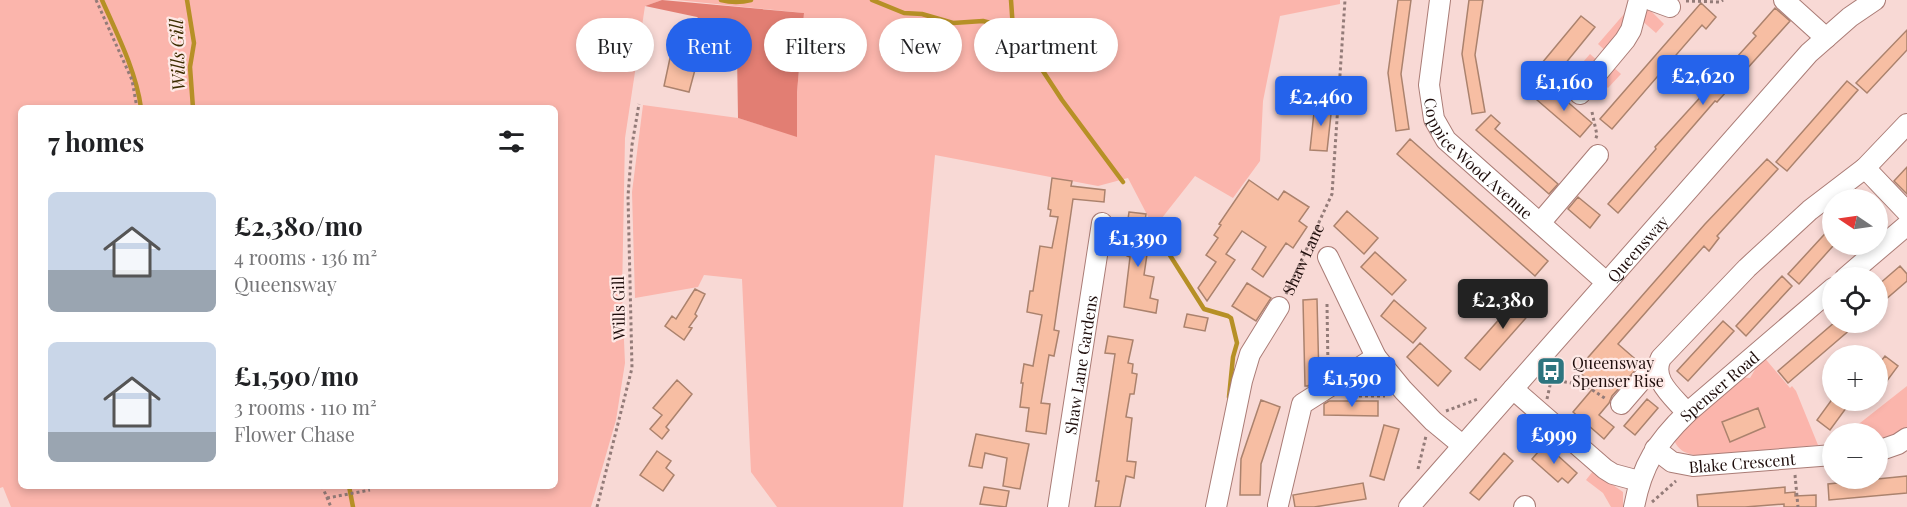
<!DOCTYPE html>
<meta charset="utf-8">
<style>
:root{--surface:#fff;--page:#f6f6f6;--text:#202124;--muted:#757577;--accent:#2563eb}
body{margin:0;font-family:"Playfair Display",serif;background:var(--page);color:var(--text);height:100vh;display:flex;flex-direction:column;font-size:22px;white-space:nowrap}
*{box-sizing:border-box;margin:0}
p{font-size:20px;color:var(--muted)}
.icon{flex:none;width:33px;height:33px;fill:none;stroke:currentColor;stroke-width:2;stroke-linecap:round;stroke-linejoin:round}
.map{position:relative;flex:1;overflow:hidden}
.panel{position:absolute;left:18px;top:105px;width:540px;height:384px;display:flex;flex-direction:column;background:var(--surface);border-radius:9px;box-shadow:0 3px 9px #0003}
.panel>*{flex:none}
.guide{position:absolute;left:576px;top:18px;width:570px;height:54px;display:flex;gap:12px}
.needle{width:39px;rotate:283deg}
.tools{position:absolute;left:1822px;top:189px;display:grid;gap:12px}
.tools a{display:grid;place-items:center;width:66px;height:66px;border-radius:50%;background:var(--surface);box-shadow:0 3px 9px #0003;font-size:30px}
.price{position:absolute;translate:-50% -51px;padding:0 14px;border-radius:6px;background:var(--accent);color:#fff;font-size:20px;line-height:39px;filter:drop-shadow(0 2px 3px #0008)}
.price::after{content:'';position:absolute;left:50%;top:36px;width:18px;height:14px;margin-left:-9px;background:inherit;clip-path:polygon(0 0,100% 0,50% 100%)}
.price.selected{background:#222;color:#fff}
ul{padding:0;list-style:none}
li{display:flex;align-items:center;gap:18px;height:150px;padding:0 30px}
li span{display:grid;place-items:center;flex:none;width:168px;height:120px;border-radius:9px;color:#555}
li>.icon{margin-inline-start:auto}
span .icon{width:72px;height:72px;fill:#fffc;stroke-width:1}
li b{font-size:26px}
h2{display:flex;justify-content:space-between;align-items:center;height:72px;padding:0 30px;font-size:26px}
.tag{padding:0 21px;border-radius:27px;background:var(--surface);box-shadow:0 3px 9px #0003;font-size:21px;line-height:54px}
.tag.selected{background:var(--accent);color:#fff}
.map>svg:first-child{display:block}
.green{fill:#fbb5ac;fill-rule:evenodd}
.forest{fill:#e27e73}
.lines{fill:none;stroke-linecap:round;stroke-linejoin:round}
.stream{stroke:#b69026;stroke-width:4.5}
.building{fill:#f7bea3;stroke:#ab826d;stroke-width:1.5}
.minor-casing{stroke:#aa7c76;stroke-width:22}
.path{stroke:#937b78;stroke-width:3;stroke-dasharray:3 3;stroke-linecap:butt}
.minor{stroke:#fff;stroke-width:20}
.labels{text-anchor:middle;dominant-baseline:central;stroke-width:4.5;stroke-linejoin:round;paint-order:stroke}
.street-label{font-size:16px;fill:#1d0c0a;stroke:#fee9e6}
.poi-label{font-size:16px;fill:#1d0c0a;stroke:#fee9e6;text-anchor:start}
.water-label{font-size:18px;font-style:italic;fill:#3c2d00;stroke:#fee9e6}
</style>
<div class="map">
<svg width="1907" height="507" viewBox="0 0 1907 507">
<rect width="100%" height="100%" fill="#f8d9d5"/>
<!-- green -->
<path class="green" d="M0 0H662L645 6 625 138 622 295 625 363 616 420 591 507H11L3 487 0 488ZM21 108H555V486H21Z
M677 0H1340V4L1280 16 1263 101 1260 161 1233 198 1195 176 1154 228 1128 178 1098 186 935 155 903 507H777L751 472 742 279 704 275 698 287 635 298 632 192 643 105 738 118 797 136V92L804 13Z
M1643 3 1664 24 1656 33 1640 19Z
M1631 6 1627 23 1608 53 1598 44Z
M1590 54 1599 62 1587 76 1577 69Z
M1611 65 1621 74 1608 88 1599 79Z
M1763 356 1790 388 1792 386 1796 391 1818 445 1701 456C1686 454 1679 452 1673 438L1739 377 1750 378ZM1757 408 1765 427 1731 442 1723 422Z
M1907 386V428C1898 435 1889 439 1878 442V434H1846Z
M1593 471 1623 492V507H1611L1603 493 1586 480Z"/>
<!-- forest -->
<path class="forest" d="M662 0 804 13 797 92V137L738 118 737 53 697 17 645 6Z"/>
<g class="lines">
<!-- stream -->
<path class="stream" d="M102 0C117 34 136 71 141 108
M187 0 194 43 190 67 193 108
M721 0C732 3 740 3 751 0
M872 0 904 13 922 14 953 23 983 21 1013 29 1015 37 1039 65 1062 100 1123 182
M1011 0 1013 29
M1152 227 1204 309 1228 316 1231 318 1237 343 1233 357 1229 397
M349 486 353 507"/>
</g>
<!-- building -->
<path class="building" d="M1398 0H1411L1401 74 1409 129 1396 131 1388 73Z
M1469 0H1483L1475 55 1485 112 1472 114 1462 54Z
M1701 3 1716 17 1706 29 1702 25 1612 129 1600 119Z
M1775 8 1790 21 1717 102 1715 101 1618 213 1608 204 1656 149 1655 147 1666 135 1756 36 1753 33Z
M1581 16 1595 27 1556 75 1542 63Z
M1907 30V50L1867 93 1856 83Z
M670 58 696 66 689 92 664 86Z
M1847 81 1858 90 1787 171 1776 162Z
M1549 86 1592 123 1580 137 1537 100Z
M1315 103 1332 105 1327 151 1310 150Z
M1491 115 1500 123 1495 129 1558 184 1549 194 1476 130Z
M1410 139 1548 261 1535 276 1397 154Z
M1767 159 1778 169 1717 236 1719 238 1709 251 1704 246 1618 344 1641 364 1612 396 1609 403 1599 415 1614 427 1604 439 1573 412 1595 386 1577 370 1705 224Z
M1907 167V194L1894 181Z
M1052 178 1072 181 1071 186 1105 190 1104 202 1073 199 1054 330 1059 331 1054 356 1049 355 1041 403 1050 404 1046 434 1026 431 1029 408 1020 407 1023 383H1021L1024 364 1033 366 1042 315 1027 312 1030 291H1033L1040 246 1052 248 1058 217 1050 216 1051 210 1048 209Z
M1249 180 1278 200 1284 191 1309 207 1299 221 1307 227 1293 248 1286 243 1263 277 1252 269 1266 247 1242 231 1226 254 1235 260 1207 301 1198 288 1216 262 1206 255 1218 238 1214 235 1221 225 1219 224Z
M1578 197 1600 215 1590 228 1568 209Z
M1347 211 1378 238 1364 254 1334 226Z
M1129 212 1146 214 1142 240 1149 241 1144 275 1154 277 1150 298 1158 300 1156 313 1124 307 1130 257 1127 256 1130 234H1126Z
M1833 225V246L1799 284 1788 274Z
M1375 252 1406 280 1392 295 1361 267Z
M1900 266 1907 274V281L1878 306V285Z
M1782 276 1792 286 1746 336 1736 326Z
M1247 283 1271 298 1256 321 1232 306Z
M695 289 705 294 695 314 697 316 689 327 692 328 684 340 665 326 672 316 676 319Z
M1525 290 1540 302 1480 370 1465 358Z
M1317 299 1319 379 1308 386H1305L1303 300Z
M1394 300 1426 328 1413 343 1381 316Z
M1187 314 1208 318 1205 331 1184 327Z
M1723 321 1734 331 1688 381 1677 371Z
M1835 322H1859L1788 383 1778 371Z
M1108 336 1133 340 1128 363 1133 364 1132 373 1137 374 1134 394H1130L1126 417 1132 418 1127 461 1136 462 1134 478 1126 476 1120 507H1095L1099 481H1096L1115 354 1105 353Z
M1420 343 1451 371 1438 386 1407 357Z
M1885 356 1898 366 1878 393V365Z
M677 380 692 394 666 427 669 430 662 439 650 429 662 415 653 408Z
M1833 398V400H1852L1830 430 1817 420Z
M1647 399 1658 408 1635 435 1624 426Z
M1261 400 1280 407 1261 464 1260 495H1240L1241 459Z
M1329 401H1378V416L1324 415V404Z
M1758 408 1765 427 1730 442 1722 422Z
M1384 425 1399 429 1384 480 1370 476Z
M976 434 1029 444 1020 489 1003 486 1007 458 985 453 982 468 969 466Z
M1545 444 1577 473 1568 483 1562 478 1558 482 1532 459Z
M657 451 671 461 666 468 674 475 663 491 640 475Z
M1504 453 1513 461 1479 500 1470 493Z
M1907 476V493L1829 500 1828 484Z
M1363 483 1366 499 1314 507H1295L1293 495Z
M984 487 1009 491 1006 507 980 504Z
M1785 487V493L1795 492V496L1816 495V507H1784V504L1745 507H1698L1697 495Z"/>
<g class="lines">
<!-- minor casing -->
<g class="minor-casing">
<g id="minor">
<path id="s2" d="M1440 0 1429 85 1434 119 1446 140 1606 282"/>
<path d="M1651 0 1670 7"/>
<path d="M1784 0 1826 38"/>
<path d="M1580 94 1625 40 1631 30 1639 0"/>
<path d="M1865 168 1907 212"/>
<path d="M1540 223 1598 155"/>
<path d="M1328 257 1376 357 1403 390 1433 421 1462 445"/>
<path d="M1845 278 1907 225"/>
<path d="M1513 389 1605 469 1613 474 1639 481"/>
<path d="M1621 404 1646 375 1658 372"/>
<path d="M1687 413C1674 397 1650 380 1661 358L1747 268 1810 210 1865 168 1907 124"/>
<path id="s3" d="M1655 449 1672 462 1693 466 1833 455"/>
<path d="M1878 451 1898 444 1907 438"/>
<path d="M1278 505 1302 404 1376 357"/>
<path id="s4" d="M1058 507 1102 223"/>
<path d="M1216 507 1242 381 1250 354 1279 307"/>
<path id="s5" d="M1409 507 1809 53 1850 17 1875 0"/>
<path d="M1524 507 1525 506"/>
<path id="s6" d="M1634 507C1642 465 1657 442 1687 413L1833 288"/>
</g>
</g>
<!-- path -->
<g class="path">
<path d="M96 0 132 80 137 108"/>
<path d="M1686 1 1720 2 1723 0"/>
<path d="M1592 112 1597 135 1595 141"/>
<path id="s1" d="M1286 294 1332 194 1345 0"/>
<path d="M1327 304 1328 368"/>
<path d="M1552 380 1585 385 1606 399"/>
<path d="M1347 396H1385"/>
<path d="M1547 399 1554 367"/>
<path d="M1446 411 1478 399"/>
<path d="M1418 469 1426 436"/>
<path d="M1795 475 1798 507"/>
<path d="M322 486 331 507"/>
<path d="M327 498 370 490"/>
<path d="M1652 502 1676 481"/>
<path d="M597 507 632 368 628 196 632 145 639 104"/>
</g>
<!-- minor -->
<use href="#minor" class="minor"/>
</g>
<!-- icons -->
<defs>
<g id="bus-square" transform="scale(1.5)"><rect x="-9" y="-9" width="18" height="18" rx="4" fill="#2d757f" stroke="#fee9e6"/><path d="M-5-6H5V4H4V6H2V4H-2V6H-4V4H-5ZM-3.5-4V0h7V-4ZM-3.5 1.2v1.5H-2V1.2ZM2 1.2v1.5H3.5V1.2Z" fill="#fff"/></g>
</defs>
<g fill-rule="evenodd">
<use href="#bus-square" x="1551" y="371"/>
</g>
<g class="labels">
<!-- street labels -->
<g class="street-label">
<text stroke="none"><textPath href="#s2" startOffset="178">Coppice Wood Avenue</textPath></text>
<text stroke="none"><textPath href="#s5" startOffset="345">Queensway</textPath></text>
<text stroke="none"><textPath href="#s1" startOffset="39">Shaw Lane</textPath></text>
<text transform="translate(618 308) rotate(-91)">Wills Gill</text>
<text stroke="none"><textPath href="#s4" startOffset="144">Shaw Lane Gardens</textPath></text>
<text stroke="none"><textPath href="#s6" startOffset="152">Spenser Road</textPath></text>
<text stroke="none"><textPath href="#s3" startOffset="92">Blake Crescent</textPath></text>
</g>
<!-- poi labels -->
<g class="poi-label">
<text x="1572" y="362">Queensway<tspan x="1572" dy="18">Spenser Rise</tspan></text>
</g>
<!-- water labels -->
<g class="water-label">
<text transform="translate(177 55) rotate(-92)">Wills Gill</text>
</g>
</g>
</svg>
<div class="tools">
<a><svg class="needle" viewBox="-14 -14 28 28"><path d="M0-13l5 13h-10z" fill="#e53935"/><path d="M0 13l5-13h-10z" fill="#757577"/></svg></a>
<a><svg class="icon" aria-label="locate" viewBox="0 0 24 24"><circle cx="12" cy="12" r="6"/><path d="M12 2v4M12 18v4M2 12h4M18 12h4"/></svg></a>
<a>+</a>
<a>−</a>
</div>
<b class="price" style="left:1703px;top:106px">£2,620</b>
<b class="price" style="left:1564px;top:112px">£1,160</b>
<b class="price" style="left:1321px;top:127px">£2,460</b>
<b class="price" style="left:1138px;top:268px">£1,390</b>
<b class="price selected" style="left:1503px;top:330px">£2,380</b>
<b class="price" style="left:1352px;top:408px">£1,590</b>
<b class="price" style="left:1554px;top:465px">£999</b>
<div class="guide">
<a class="tag">Buy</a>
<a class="tag selected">Rent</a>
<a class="tag">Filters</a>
<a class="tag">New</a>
<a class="tag">Apartment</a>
</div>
<section class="panel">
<h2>7 homes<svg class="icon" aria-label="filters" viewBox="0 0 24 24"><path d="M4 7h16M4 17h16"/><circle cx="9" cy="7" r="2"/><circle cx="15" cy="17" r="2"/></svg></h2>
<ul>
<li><span style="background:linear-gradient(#c9d6e8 65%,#9aa5b1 0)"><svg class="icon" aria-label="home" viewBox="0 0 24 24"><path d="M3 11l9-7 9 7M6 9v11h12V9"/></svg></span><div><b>£2,380/mo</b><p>4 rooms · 136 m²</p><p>Queensway</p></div></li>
<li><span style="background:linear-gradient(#c9d6e8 75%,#9aa5b1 0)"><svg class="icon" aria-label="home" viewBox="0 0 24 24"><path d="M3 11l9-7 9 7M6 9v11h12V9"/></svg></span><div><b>£1,590/mo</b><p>3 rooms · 110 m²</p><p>Flower Chase</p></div></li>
</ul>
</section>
</div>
